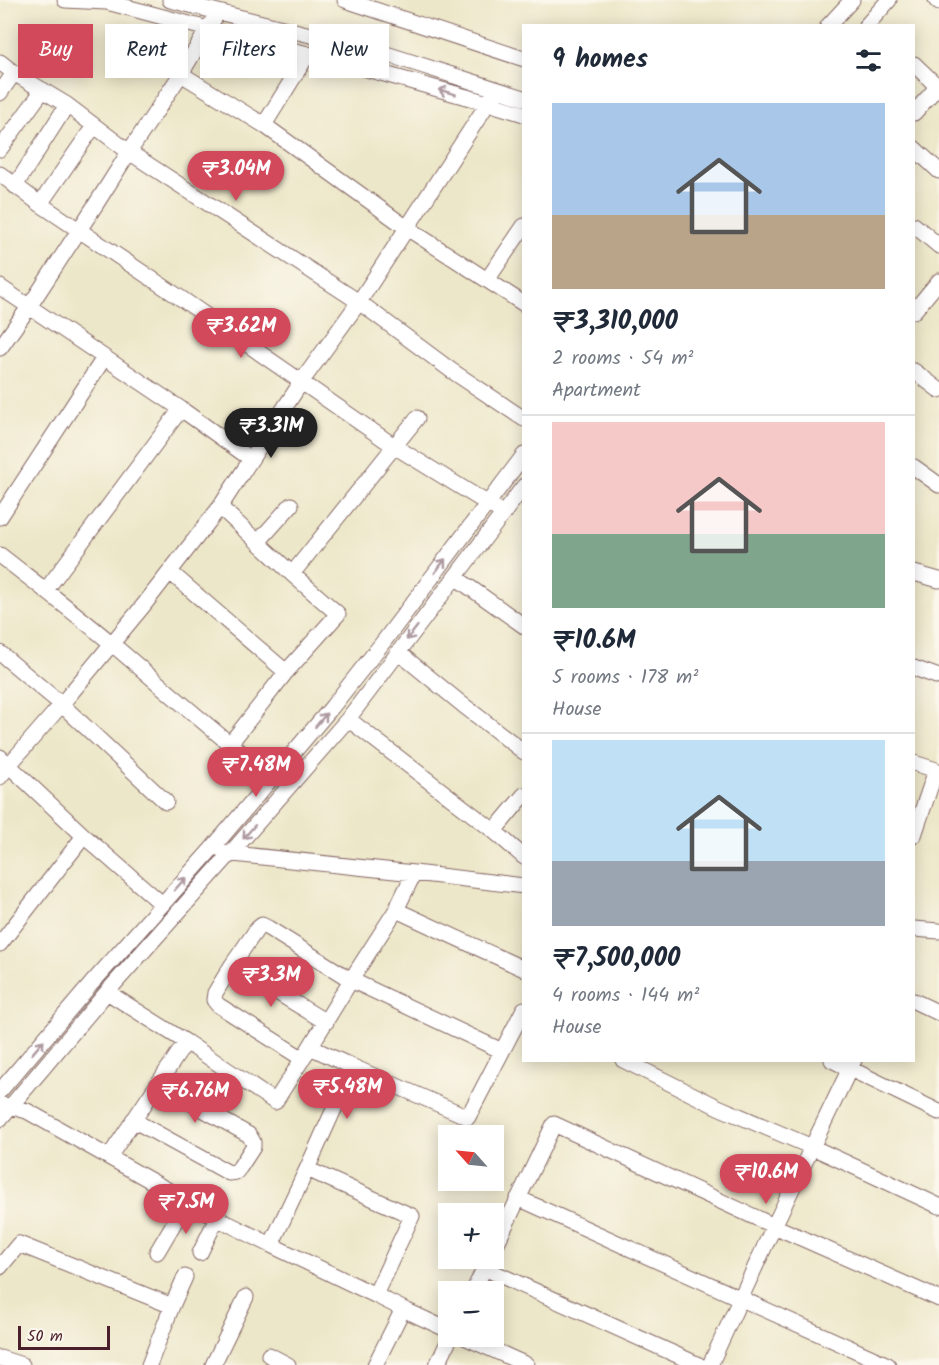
<!DOCTYPE html>
<meta charset="utf-8">
<style>
:root{--surface:#fff;--page:#f2f2f3;--text:#1f2937;--muted:#747a83;--line:#e0e1e3;--accent:#d1495b}
body{margin:0;font-family:Kalam,sans-serif;background:var(--page);color:var(--text);height:100vh;display:flex;flex-direction:column;font-size:22px;white-space:nowrap}
*{box-sizing:border-box;margin:0}
p{font-size:20px;color:var(--muted)}
.icon{flex:none;width:33px;height:33px;fill:none;stroke:currentColor;stroke-width:2;stroke-linecap:round;stroke-linejoin:round}
.map{position:relative;flex:1;overflow:hidden}
.drawer{position:absolute;left:522px;top:24px;width:393px;height:1038px;display:flex;flex-direction:column;background:var(--surface);border-radius:0px;box-shadow:0 3px 15px #0003}
.drawer>*{flex:none}
.top-card{position:absolute;left:18px;top:24px;width:414px;height:54px;display:flex;gap:12px}
.needle{width:39px;rotate:297deg}
.tools{position:absolute;left:438px;top:1125px;display:grid;gap:12px}
.tools a{display:grid;place-items:center;width:66px;height:66px;border-radius:0px;background:var(--surface);box-shadow:0 3px 15px #0003;font-size:30px}
.scale{position:absolute;left:18px;bottom:15px;width:92px;box-sizing:border-box;padding-left:6px;border:3px solid #4a1f2b;border-top:0;font-size:16px;line-height:21px;white-space:nowrap;color:#4a1f2b;-webkit-text-stroke:4px #fbf7ec;paint-order:stroke}
.price{position:absolute;translate:-50% -51px;padding:0 14px;border-radius:21px;background:var(--accent);color:#fff;font-size:20px;line-height:39px;filter:drop-shadow(0 2px 3px #0008)}
.price::after{content:'';position:absolute;left:50%;top:36px;width:18px;height:14px;margin-left:-9px;background:inherit;clip-path:polygon(0 0,100% 0,50% 100%)}
.price.selected{background:#222;color:#fff}
ul{padding:0;list-style:none}
li{display:grid;align-content:center;gap:12px;height:318px;padding:0 30px}
li+li{border-top:2px solid var(--line)}
li span{display:grid;place-items:center;height:186px;border-radius:0px;color:#555}
li>.icon{margin-inline-start:auto}
span .icon{width:108px;height:108px;fill:#fffc;stroke-width:1}
li b{font-size:26px}
h2{display:flex;justify-content:space-between;align-items:center;height:72px;padding:0 30px;font-size:26px}
.pill{padding:0 21px;border-radius:0px;background:var(--surface);box-shadow:0 3px 15px #0003;font-size:21px;line-height:54px}
.pill.selected{background:var(--accent);color:#fff}
.map>svg:first-child{display:block}
.lines{fill:none;stroke-linecap:round;stroke-linejoin:round}
.minor-casing{stroke:#836562;stroke-width:17}
.minor{stroke:#fff;stroke-width:15}
.oneway{stroke:#ae9aa0}
</style>
<div class="map">
<svg width="939" height="1365" viewBox="0 0 939 1365">
<rect width="100%" height="100%" fill="#fbf7ec"/>
<filter id="ink" filterUnits="userSpaceOnUse"><feTurbulence type="fractalNoise" baseFrequency=".0167" numOctaves="2"/><feDisplacementMap in="SourceGraphic" scale="12" xChannelSelector="R" yChannelSelector="G"/><feConvolveMatrix kernelMatrix="1 2 1 2 8 2 1 2 1" color-interpolation-filters="sRGB"/></filter>
<filter id="wash" filterUnits="userSpaceOnUse"><feTurbulence type="fractalNoise" baseFrequency=".008" numOctaves="4" result="noise"/><feDisplacementMap in="SourceGraphic" scale="24" xChannelSelector="R" yChannelSelector="G"/><feGaussianBlur stdDeviation="1.35" result="paint"/><feColorMatrix in="noise" values="0 0 0 0 0 0 0 0 0 0 0 0 0 0 0 0 0 1.4 0 .05"/><feComposite in="paint" operator="in"/></filter>
<g filter="url(#wash)">
<rect width="100%" height="100%" fill="#ede7c9"/>
</g>
<g filter="url(#ink)">
<g class="lines">
<!-- minor casing -->
<g class="minor-casing">
<path id="minor" d="M65 0 107 2 208 29 356 66 488 103 524 114
M170 0 383 53 524 98
M345 0 524 59
M936 0 939 3
M828 26 852 0
M866 26 889 0
M0 62 14 73 67 105 129 152 359 302 452 371 524 419
M914 64 939 88
M181 74 264 125 407 228 487 280 524 226
M0 93 14 73
M914 113 939 85
M264 125 308 54
M914 148 939 171
M0 149 43 90
M0 174 40 204 182 299 394 446 495 508
M15 186 67 105
M40 204 94 126
M914 225 939 246
M487 280 524 304
M0 287 181 409 251 459
M914 311 939 281
M0 348 29 307 98 201 129 152 181 74 218 12
M914 371 939 390
M914 467 939 485
M220 507 292 574 338 614 286 672 229 745
M0 517 104 358
M258 542 291 505
M0 555C37 584 75 613 111 643 164 688 217 735 272 778
M170 572 286 672
M914 573 939 580
M292 574 417 418
M455 577 524 626
M46 590 181 409
M398 652 463 705 524 752
M0 653 61 704 166 802
M914 668 939 677
M348 719 494 831
M0 757 84 836 162 904
M914 763 936 770 914 835
M0 777 9 765 56 711 143 606 220 507 302 381 359 302 488 103 496 89
M524 795 494 831 524 857
M224 853 414 873 524 886
M414 873 396 910 524 969
M396 910 351 980 502 1051
M914 929 939 931
M0 944 84 836
M232 965 257 929 262 925 268 928 351 980 310 1047 353 1067
M107 992 186 1042 275 1102 310 1047
M914 1001 939 1013
M303 1059 218 1005 214 1000 215 993 232 965 326 1022
M623 1060 718 1107 812 1147 939 1206
M832 1060 939 1112
M0 1091 92 983 209 852 332 707 384 641 524 455
M1 1105 10 1106 27 1111 217 1218 271 1245 307 1169
M0 1119 107 992 230 854 348 719 524 486
M133 1120 229 1173 236 1172 240 1167 253 1147V1142L249 1135 158 1084
M109 1157 186 1042
M518 1198 888 1365
M271 1245 375 1295
M494 1249 554 1124 774 1226 939 1299
M157 1252 187 1201
M200 1253 217 1218
M0 1267 19 1244 172 1306 149 1365
M484 1268 699 1365
M473 1292 489 1258
M172 1306 185 1277
M403 1309 375 1295 412 1216 307 1169 353 1067 468 1117 524 1009
M462 1336 527 1365
M269 1355 288 1365
M0 1358 22 1365
M213 1365 246 1297
M375 1365 403 1309 448 1330
M437 1365 451 1336
M710 1365 774 1226 854 1060"/>
</g>
<!-- minor -->
<use href="#minor" class="minor"/>
</g>
<!-- one-way arrows -->
<defs><path id="oneway-shaft" d="M-6 0H5M1.5-3L5.5 0L1.5 3" fill="none" stroke-width="1.6" stroke-linecap="round" stroke-linejoin="round" transform="scale(1.5)"/></defs>
<g class="oneway">
<use href="#oneway-shaft" transform="translate(447 92) rotate(-164)"/>
<use href="#oneway-shaft" transform="translate(440 566) rotate(-53)"/>
<use href="#oneway-shaft" transform="translate(412 633) rotate(128)"/>
<use href="#oneway-shaft" transform="translate(321 720) rotate(-50)"/>
<use href="#oneway-shaft" transform="translate(249 832) rotate(131)"/>
<use href="#oneway-shaft" transform="translate(180 884) rotate(-48)"/>
<use href="#oneway-shaft" transform="translate(38 1047) rotate(-50)"/>
</g>
</g>
</svg>
<div class="tools">
<a><svg class="needle" viewBox="-14 -14 28 28"><path d="M0-13l5 13h-10z" fill="#e53935"/><path d="M0 13l5-13h-10z" fill="#747a83"/></svg></a>
<a>+</a>
<a>−</a>
</div>
<div class="scale">50 m</div>
<b class="price" style="left:236px;top:202px">₹3.04M</b>
<b class="price" style="left:241px;top:359px">₹3.62M</b>
<b class="price selected" style="left:271px;top:459px">₹3.31M</b>
<b class="price" style="left:256px;top:798px">₹7.48M</b>
<b class="price" style="left:271px;top:1008px">₹3.3M</b>
<b class="price" style="left:347px;top:1120px">₹5.48M</b>
<b class="price" style="left:195px;top:1124px">₹6.76M</b>
<b class="price" style="left:766px;top:1205px">₹10.6M</b>
<b class="price" style="left:186px;top:1235px">₹7.5M</b>
<div class="top-card">
<a class="pill selected">Buy</a>
<a class="pill">Rent</a>
<a class="pill">Filters</a>
<a class="pill">New</a>
</div>
<section class="drawer">
<h2>9 homes<svg class="icon" aria-label="filters" viewBox="0 0 24 24"><path d="M4 7h16M4 17h16"/><circle cx="9" cy="7" r="2"/><circle cx="15" cy="17" r="2"/></svg></h2>
<ul>
<li><span style="background:linear-gradient(#a9c7e8 60%,#b9a48a 0)"><svg class="icon" aria-label="home" viewBox="0 0 24 24"><path d="M3 11l9-7 9 7M6 9v11h12V9"/></svg></span><div><b>₹3,310,000</b><p>2 rooms · 54 m²</p><p>Apartment</p></div></li>
<li><span style="background:linear-gradient(#f6c9c9 60%,#7fa58c 0)"><svg class="icon" aria-label="home" viewBox="0 0 24 24"><path d="M3 11l9-7 9 7M6 9v11h12V9"/></svg></span><div><b>₹10.6M</b><p>5 rooms · 178 m²</p><p>House</p></div></li>
<li><span style="background:linear-gradient(#bfe0f5 65%,#9aa5b1 0)"><svg class="icon" aria-label="home" viewBox="0 0 24 24"><path d="M3 11l9-7 9 7M6 9v11h12V9"/></svg></span><div><b>₹7,500,000</b><p>4 rooms · 144 m²</p><p>House</p></div></li>
</ul>
</section>
</div>
